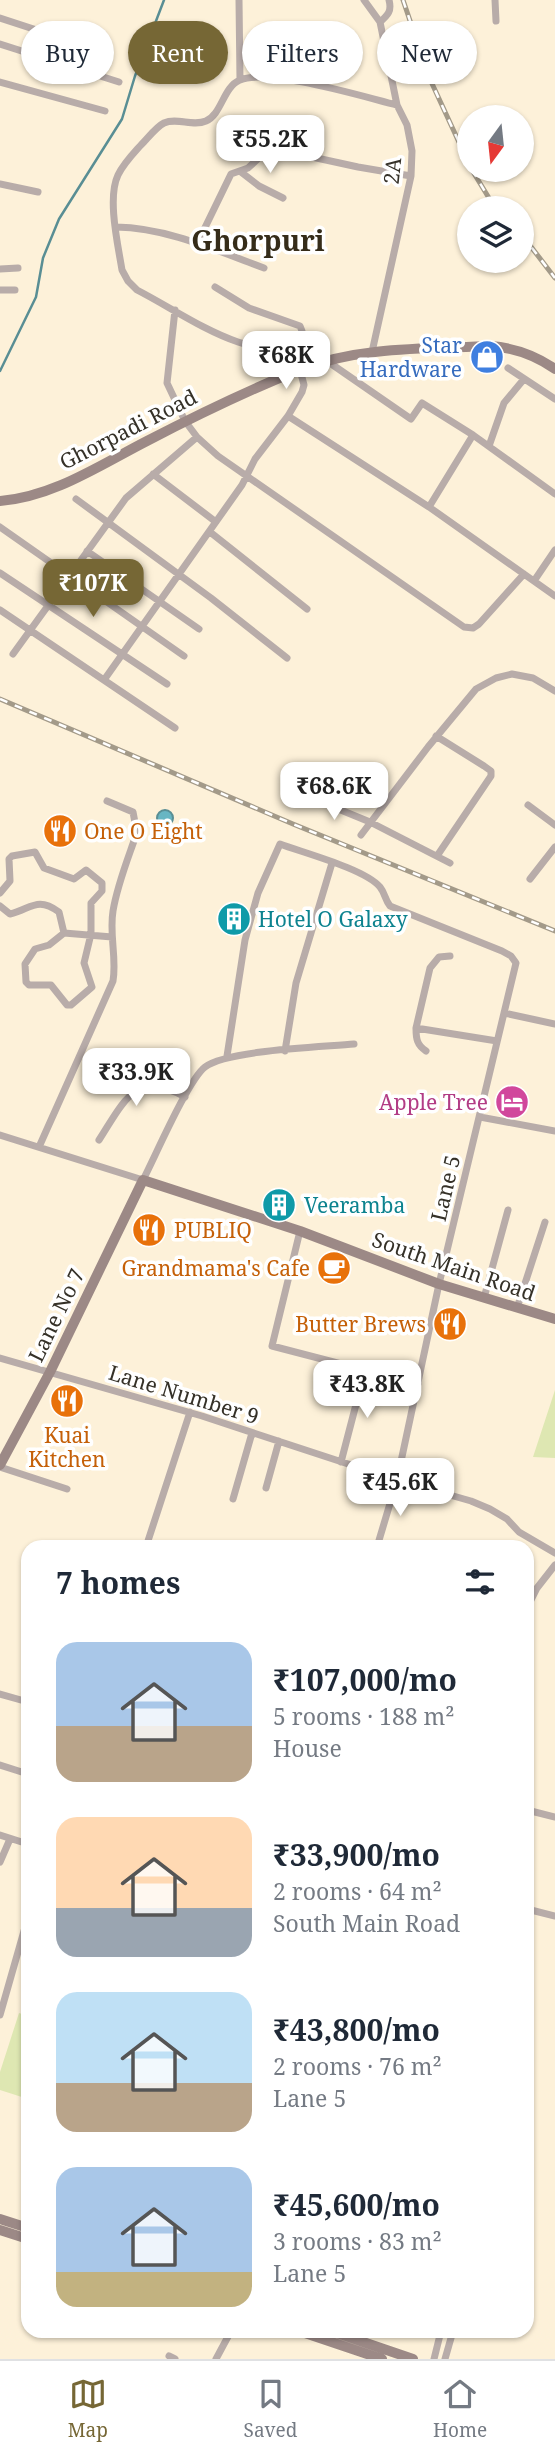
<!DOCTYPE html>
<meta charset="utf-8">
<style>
:root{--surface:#fff;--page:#f6f6f7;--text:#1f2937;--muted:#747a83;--line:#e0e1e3;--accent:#766735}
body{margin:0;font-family:"Noto Serif",serif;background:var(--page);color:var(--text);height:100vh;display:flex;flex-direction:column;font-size:26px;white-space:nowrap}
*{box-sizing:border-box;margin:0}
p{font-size:23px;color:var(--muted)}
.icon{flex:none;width:38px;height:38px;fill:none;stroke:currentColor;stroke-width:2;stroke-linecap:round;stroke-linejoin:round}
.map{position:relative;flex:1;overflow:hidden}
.panel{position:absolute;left:21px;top:1540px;width:513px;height:798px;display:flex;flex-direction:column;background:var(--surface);border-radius:21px;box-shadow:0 2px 5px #0004}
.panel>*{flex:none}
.top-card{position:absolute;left:21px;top:21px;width:514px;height:63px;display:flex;gap:14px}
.needle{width:46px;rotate:195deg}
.controls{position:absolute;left:457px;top:105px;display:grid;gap:14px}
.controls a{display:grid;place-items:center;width:77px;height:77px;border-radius:50%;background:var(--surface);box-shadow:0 2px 5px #0004;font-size:35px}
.price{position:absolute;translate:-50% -60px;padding:0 16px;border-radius:14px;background:#fff;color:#222;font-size:23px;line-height:46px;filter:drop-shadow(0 2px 4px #0008)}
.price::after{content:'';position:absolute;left:50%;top:42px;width:21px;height:16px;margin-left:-10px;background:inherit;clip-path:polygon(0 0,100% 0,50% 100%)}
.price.selected{background:var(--accent);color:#fff}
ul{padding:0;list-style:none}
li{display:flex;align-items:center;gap:21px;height:175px;padding:0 35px}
li span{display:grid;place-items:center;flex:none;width:196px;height:140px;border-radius:21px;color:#555}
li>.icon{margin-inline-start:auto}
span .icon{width:84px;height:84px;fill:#fffc;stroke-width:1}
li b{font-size:30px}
h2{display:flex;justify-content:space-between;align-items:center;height:84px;padding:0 35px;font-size:30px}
.tag{padding:0 24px;border-radius:32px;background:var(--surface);box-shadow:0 2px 5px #0004;font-size:24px;line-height:63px}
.tag.selected{background:var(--accent);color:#fff}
.tabs{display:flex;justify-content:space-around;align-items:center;height:98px;border-top:2px solid var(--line);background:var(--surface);font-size:19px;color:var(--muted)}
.tabs a{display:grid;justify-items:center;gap:4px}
.tabs .selected{color:var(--accent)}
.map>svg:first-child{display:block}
.green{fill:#dee7b2}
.water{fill:#68b6c3;stroke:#598e94;stroke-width:2}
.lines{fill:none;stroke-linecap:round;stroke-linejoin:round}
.stream{stroke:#598e94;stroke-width:2.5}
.street{stroke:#b8aca9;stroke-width:7}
.secondary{stroke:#9c8986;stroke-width:10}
.rail-casing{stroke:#a39a89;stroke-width:5}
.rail{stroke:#fff;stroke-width:2.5;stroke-dasharray:8;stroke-linecap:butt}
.labels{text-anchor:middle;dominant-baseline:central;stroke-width:7;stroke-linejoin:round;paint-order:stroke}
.street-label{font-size:21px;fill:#353128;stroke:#fff}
.shop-label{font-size:21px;fill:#366cbe;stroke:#fff;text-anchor:end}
.food-label{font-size:21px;fill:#c56008;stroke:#fff;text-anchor:start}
.culture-label{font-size:21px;fill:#0d838f;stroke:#fff;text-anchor:start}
.hotel-label{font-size:21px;fill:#b23c85;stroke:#fff;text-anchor:end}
.district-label{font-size:28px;font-weight:bold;fill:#352c19;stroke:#fff}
</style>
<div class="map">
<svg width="555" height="2359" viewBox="0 0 555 2359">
<rect width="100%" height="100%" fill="#fdf1d9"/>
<!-- green -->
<path class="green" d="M555 1390V1458L533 1457Z
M19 2013 28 2016V2099L0 2090V2072Z"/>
<!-- water -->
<path class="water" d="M157 818a8 8 0 1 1 16 0a8 8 0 1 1-16 0Z"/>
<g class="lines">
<!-- stream -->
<path class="stream" d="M0 371 36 297 43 258 59 219 122 119 135 76 164 0"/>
<!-- street -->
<path class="street" d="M239 0 240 80
M364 0 380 22 397 105 407 125 412 151 411 176 372 352
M495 0 496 21
M0 18 104 52
M380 22C388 15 392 11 389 0
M0 44 119 82
M0 82 105 111
M241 172 259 186 283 198
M0 184 38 192
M116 227C168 228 215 250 264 268
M197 244 231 174 248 168 261 156 272 152H289L358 167 411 176
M0 269 18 268
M215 287 249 308 300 326 302 331 300 352
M0 290H15
M175 310 167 383 185 421 197 437 218 456 464 627 473 628 479 624 524 574
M327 361 411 419 422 403 473 435 555 494
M321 362C296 346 266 351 238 342 203 330 170 307 137 290L128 281 122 270C118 245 107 198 118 175 124 163 132 155 141 145 148 138 156 127 164 123 177 117 193 127 206 121 222 114 223 87 240 80 270 68 364 97 397 105
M508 368 555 399
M288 416 429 507 555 596
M489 446 504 403 524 379
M153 474 216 522
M76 499 211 598 287 658
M429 507 473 435
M0 527 184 656
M210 532 307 609
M87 551 199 629
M0 573 167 684
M534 581 555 550
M0 610 175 728
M13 654 126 498 197 437
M104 680 242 485 255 459 288 416 302 392 304 385 300 370
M436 736 484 766 491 771V776L437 856
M309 797 370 822 450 863
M528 805 555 825
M361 835 428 747 476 689 496 678 512 674 533 678 555 691
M530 879 555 847
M0 893 10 881 9 859 12 856 35 852 44 868 74 879 86 870 102 883V891L91 903V934L84 963 92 987 71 1005H67L51 985H29L26 982 25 964 35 949 49 945 64 933 112 937
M0 906 10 914C31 909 37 896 59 912L64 933
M504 1013 555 1024
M416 1028 430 968 439 957 450 956
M285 1051 296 983 332 863
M426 1051C417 1045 416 1039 416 1028L497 1041
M227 1056 245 940 258 893 280 844C304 853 365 869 380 887 385 893 385 900 390 906L502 951 511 956 516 963 439 1284 397 1480 377 1547
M480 1117 555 1131
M0 1135 143 1180C155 1157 188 1080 205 1067 227 1050 323 1047 354 1044
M99 1140C123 1103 135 1069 185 1097
M39 1147 113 981C117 958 109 935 113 911 117 886 127 861 135 838L136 828 133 812 107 801
M300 1231 272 1346 418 1384
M484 1298 508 1210
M517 1308 545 1222
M0 1358 202 1416 397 1480 471 1501 490 1509 507 1519 519 1532 555 1553
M341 1462 365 1370
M0 1467 67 1489
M266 1488 279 1441
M233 1499 252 1433
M146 1547 190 1412
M527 1608 537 1588 555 1565
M0 1694 28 1702
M0 1765 28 1774
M527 1810 555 1817
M0 1835 28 1844
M0 1862 10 1839
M527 1909 555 1916
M0 2015 28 1917
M169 2356 175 2359
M216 2359 231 2331
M434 2359 441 2331
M445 2359 453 2331"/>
<!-- secondary -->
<path class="secondary" d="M0 501C53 497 100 465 147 441 197 415 249 390 301 369 362 346 427 349 491 346 515 348 535 355 555 369
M0 1465 50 1372 143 1180 300 1231 439 1284 555 1319
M0 2219 28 2228
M0 2230 28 2239
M299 2331 382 2359
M331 2331 413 2359"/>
<!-- rail casing -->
<g class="rail-casing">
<path id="rail" d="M403 0 429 77 469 164
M472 170 495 208
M522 235 555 278
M0 699 293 824 555 931"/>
</g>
<!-- rail -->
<use href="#rail" class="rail"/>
</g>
<!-- icons -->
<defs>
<g id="shop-disc" transform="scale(1.75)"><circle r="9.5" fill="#3f7fe0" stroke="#fff"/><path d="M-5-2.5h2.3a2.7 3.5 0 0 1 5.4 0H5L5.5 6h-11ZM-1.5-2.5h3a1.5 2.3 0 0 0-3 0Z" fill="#fff"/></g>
<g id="restaurant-disc" transform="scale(1.75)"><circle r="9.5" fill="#e8710a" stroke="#fff"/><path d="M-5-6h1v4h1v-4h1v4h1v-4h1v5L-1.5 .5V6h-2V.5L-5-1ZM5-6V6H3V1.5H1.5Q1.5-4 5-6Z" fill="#fff"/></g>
<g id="building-disc" transform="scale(1.75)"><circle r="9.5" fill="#0f9aa8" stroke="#fff"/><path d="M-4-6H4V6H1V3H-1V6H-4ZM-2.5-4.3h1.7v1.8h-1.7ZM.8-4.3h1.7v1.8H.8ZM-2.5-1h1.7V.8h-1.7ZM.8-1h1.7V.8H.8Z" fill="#fff"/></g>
<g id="hotel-disc" transform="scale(1.75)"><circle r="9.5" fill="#d1479c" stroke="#fff"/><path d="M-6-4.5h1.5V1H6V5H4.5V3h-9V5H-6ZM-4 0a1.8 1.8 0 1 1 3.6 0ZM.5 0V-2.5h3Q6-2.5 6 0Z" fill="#fff"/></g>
<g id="cafe-disc" transform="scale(1.75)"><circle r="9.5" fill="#e8710a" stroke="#fff"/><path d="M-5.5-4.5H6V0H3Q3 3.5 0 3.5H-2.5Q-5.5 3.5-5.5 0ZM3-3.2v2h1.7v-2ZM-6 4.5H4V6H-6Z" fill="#fff"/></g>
</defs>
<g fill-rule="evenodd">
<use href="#shop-disc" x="487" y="357"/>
<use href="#restaurant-disc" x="60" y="831"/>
<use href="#building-disc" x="234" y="919"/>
<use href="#hotel-disc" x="512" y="1102"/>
<use href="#building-disc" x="279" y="1205"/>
<use href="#restaurant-disc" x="149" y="1230"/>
<use href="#cafe-disc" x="334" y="1268"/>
<use href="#restaurant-disc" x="450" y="1324"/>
<use href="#restaurant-disc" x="67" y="1401"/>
</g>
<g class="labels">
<!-- street labels -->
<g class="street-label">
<text transform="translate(392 171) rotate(-84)">2A</text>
<text transform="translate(128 429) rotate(-27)">Ghorpadi Road</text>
<text transform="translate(445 1188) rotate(-77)">Lane 5</text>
<text transform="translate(454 1266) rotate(19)">South Main Road</text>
<text transform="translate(56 1315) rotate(-64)">Lane No 7</text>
<text transform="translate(184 1394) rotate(17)">Lane Number 9</text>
</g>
<!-- shop labels -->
<g class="shop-label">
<text x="462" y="345">Star<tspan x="462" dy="24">Hardware</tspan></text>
</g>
<!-- food labels -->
<g class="food-label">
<text x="84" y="831">One O Eight</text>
<text x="174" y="1230">PUBLIQ</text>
<text x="310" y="1268" text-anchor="end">Grandmama's Cafe</text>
<text x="426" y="1324" text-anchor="end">Butter Brews</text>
<text x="67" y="1435" text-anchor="middle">Kuai<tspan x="67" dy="24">Kitchen</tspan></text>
</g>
<!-- culture labels -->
<g class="culture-label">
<text x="258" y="919">Hotel O Galaxy</text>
<text x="304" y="1205">Veeramba</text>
</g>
<!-- hotel labels -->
<g class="hotel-label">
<text x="488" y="1102">Apple Tree</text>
</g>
<!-- district labels -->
<g class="district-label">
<text x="258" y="240">Ghorpuri</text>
</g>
</g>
</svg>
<div class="controls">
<a><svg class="needle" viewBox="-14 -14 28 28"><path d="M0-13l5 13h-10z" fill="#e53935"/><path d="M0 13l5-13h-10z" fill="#747a83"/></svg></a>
<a><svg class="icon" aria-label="layers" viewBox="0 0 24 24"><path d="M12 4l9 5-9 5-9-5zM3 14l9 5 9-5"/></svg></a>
</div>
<b class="price" style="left:270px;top:175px">₹55.2K</b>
<b class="price" style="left:286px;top:391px">₹68K</b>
<b class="price selected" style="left:93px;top:619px">₹107K</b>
<b class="price" style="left:334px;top:822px">₹68.6K</b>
<b class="price" style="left:136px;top:1108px">₹33.9K</b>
<b class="price" style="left:367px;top:1420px">₹43.8K</b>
<b class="price" style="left:400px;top:1518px">₹45.6K</b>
<div class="top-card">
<a class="tag">Buy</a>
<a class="tag selected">Rent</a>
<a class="tag">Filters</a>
<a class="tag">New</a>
</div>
<section class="panel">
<h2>7 homes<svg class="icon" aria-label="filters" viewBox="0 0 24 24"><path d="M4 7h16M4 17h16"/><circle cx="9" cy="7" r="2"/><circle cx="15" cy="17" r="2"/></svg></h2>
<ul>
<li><span style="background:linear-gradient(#a9c7e8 60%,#b9a48a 0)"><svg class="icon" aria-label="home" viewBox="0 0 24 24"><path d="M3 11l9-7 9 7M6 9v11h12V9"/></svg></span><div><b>₹107,000/mo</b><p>5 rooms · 188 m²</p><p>House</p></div></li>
<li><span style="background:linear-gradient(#ffd9b3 65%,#9aa5b1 0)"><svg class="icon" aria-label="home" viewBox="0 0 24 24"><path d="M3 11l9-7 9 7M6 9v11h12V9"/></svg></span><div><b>₹33,900/mo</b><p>2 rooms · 64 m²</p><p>South Main Road</p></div></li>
<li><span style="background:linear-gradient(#bfe0f5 65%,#b9a48a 0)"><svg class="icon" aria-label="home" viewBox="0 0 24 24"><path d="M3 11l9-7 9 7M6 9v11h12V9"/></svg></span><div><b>₹43,800/mo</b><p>2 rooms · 76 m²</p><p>Lane 5</p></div></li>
<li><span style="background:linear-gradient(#a9c7e8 75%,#c2b280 0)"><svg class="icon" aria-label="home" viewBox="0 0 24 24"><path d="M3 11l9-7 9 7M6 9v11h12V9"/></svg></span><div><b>₹45,600/mo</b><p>3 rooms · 83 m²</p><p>Lane 5</p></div></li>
</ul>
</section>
</div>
<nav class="tabs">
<a class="selected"><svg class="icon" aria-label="map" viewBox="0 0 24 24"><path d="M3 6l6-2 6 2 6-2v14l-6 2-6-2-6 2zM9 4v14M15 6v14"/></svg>Map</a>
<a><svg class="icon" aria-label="saved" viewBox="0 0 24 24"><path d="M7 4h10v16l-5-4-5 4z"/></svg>Saved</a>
<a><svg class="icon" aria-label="home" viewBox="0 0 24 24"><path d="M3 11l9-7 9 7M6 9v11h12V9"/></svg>Home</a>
</nav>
